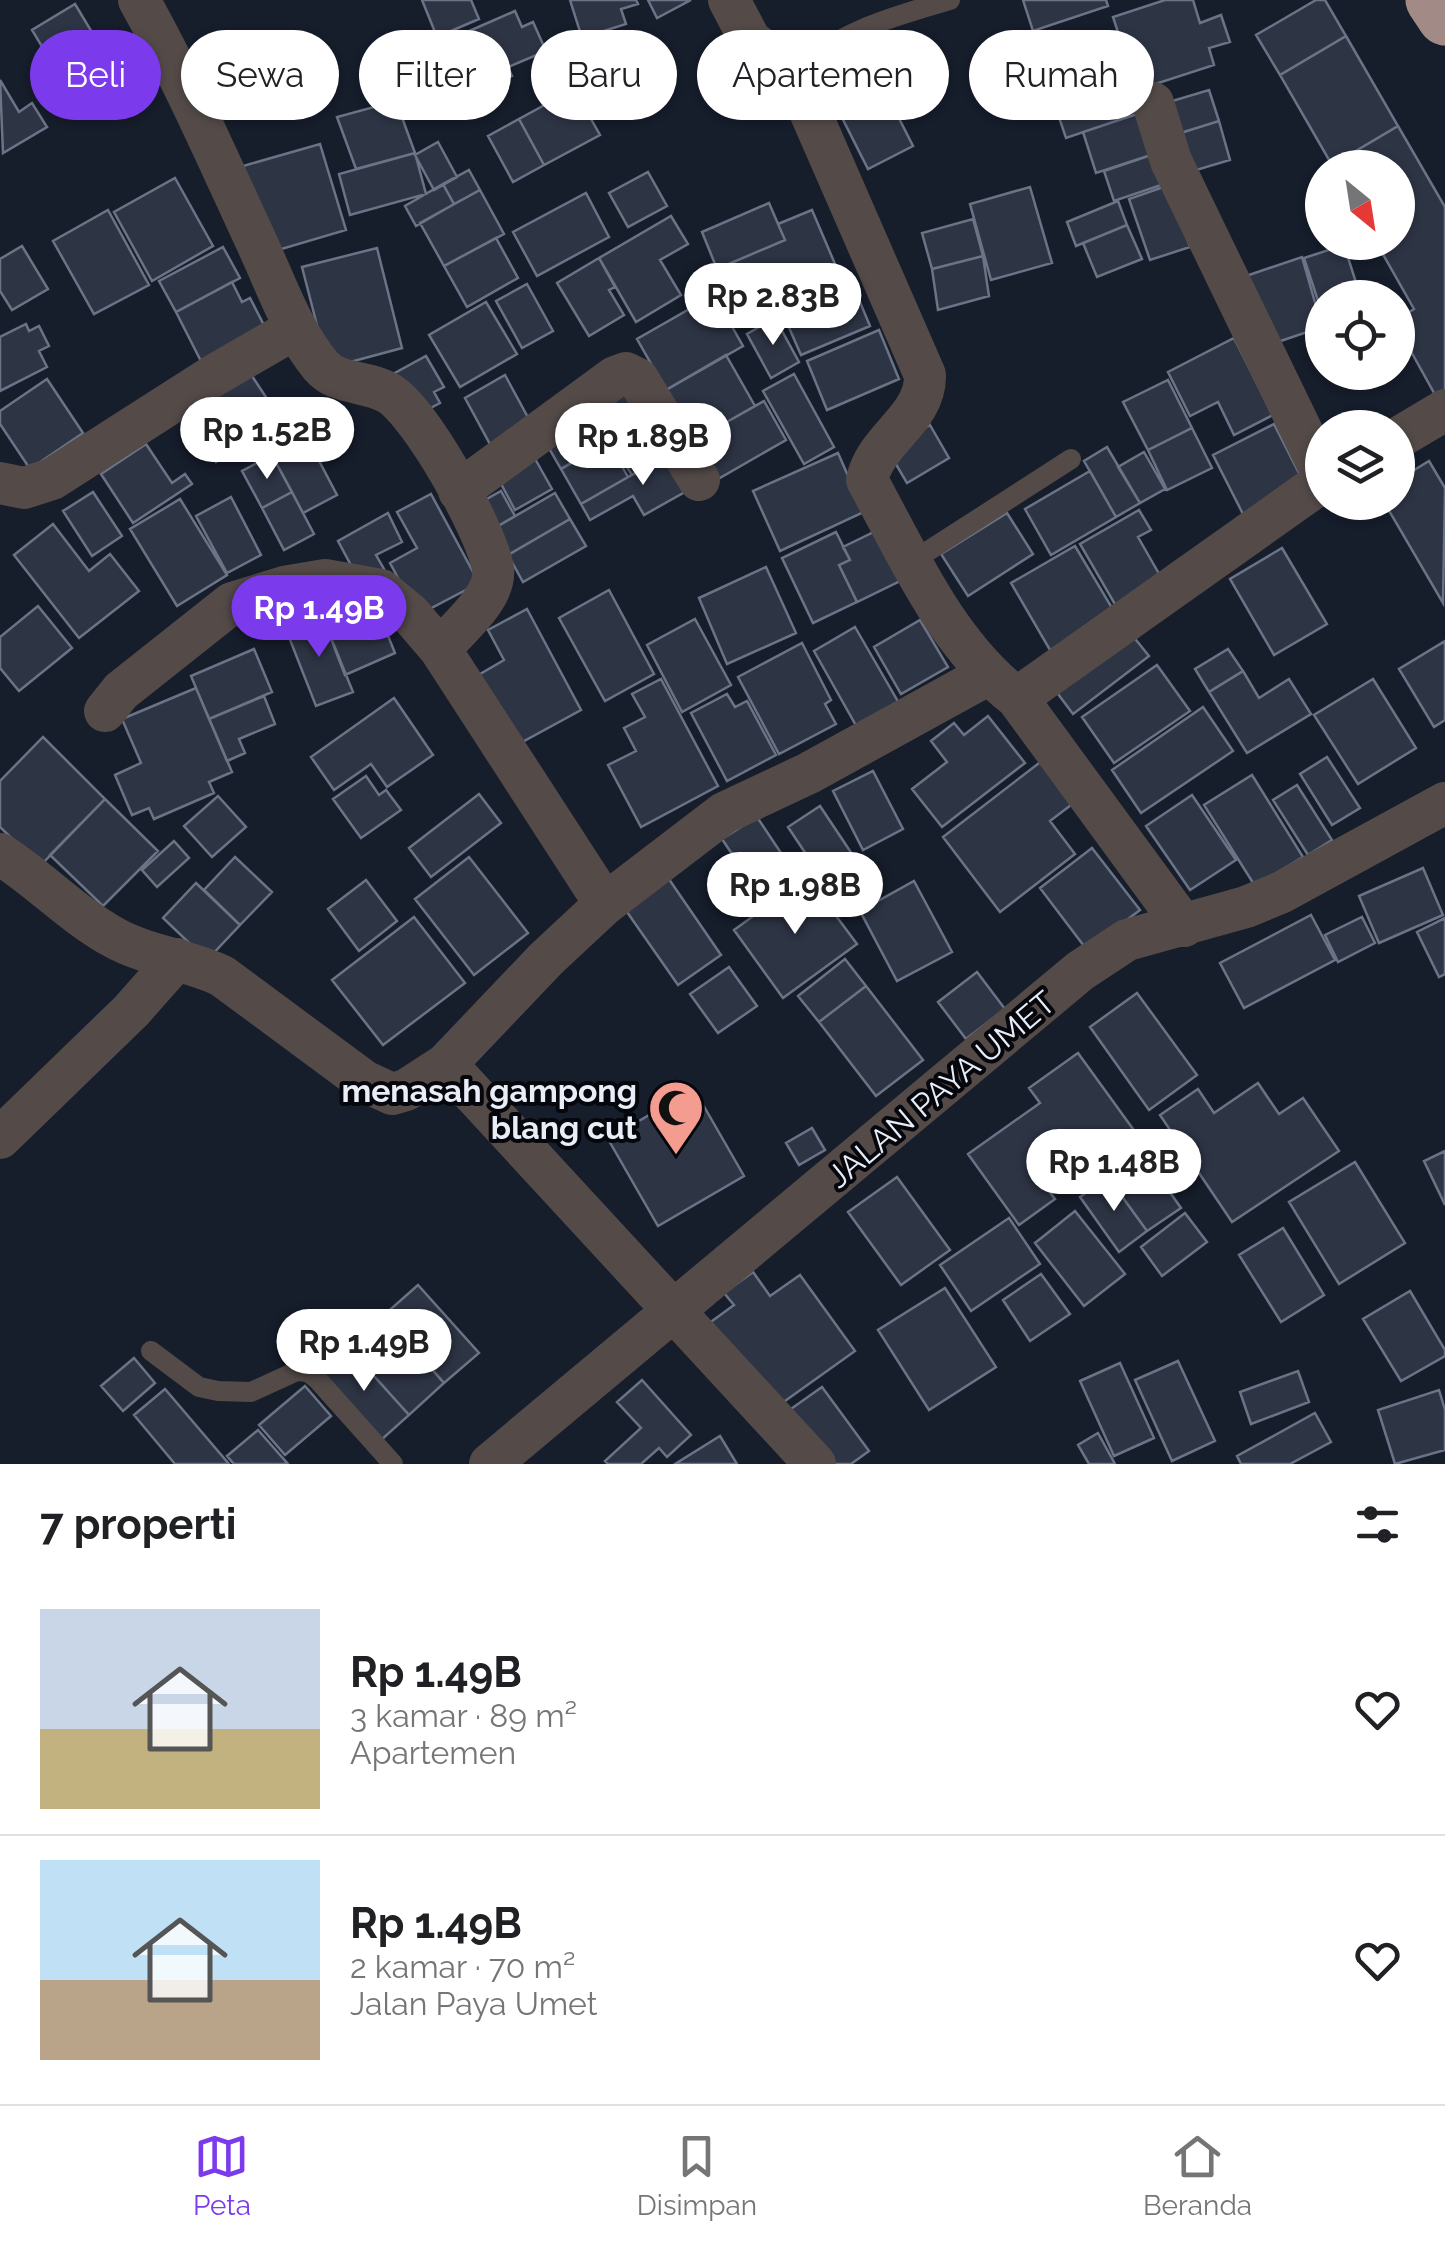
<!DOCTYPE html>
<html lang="id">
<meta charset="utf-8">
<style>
:root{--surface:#fff;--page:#f6f6f6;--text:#202124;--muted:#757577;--line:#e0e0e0;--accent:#7c3aed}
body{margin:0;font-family:Raleway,sans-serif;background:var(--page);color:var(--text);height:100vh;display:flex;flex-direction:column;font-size:38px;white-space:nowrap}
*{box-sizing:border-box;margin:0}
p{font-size:32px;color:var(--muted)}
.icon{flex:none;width:55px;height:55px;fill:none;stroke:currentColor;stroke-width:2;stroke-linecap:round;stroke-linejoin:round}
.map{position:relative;height:1464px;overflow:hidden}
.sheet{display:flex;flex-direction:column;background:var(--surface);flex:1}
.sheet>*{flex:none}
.guide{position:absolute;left:30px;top:30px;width:1385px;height:90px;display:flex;gap:20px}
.needle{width:65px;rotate:150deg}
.buttons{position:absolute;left:1305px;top:150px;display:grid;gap:20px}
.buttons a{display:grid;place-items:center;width:110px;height:110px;border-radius:50%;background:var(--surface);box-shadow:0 2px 8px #0004;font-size:50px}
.price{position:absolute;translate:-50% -85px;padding:0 22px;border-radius:35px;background:#fff;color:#222;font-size:32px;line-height:65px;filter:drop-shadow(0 2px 5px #0008)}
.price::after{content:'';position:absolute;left:50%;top:60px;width:30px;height:22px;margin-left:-15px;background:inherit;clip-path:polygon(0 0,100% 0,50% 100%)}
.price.active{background:var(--accent);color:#fff}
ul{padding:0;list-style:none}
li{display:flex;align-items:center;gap:30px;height:250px;padding:0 40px}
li+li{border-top:2px solid var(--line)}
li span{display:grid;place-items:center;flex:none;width:280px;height:200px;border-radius:0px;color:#555}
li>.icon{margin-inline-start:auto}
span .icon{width:120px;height:120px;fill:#fffc;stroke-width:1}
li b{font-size:42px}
h2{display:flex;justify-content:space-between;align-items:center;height:120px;padding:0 40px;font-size:42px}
.pill{padding:0 35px;border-radius:45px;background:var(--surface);box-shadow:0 2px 8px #0004;font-size:35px;line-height:90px}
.pill.active{background:var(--accent);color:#fff}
.dock{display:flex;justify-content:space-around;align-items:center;height:140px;border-top:2px solid var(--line);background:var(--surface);font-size:28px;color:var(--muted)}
.dock a{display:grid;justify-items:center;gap:5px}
.dock .active{color:var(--accent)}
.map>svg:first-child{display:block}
.building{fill:#2d3444;stroke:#6b7386;stroke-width:2.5}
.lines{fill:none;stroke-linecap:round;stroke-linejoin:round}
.lane{stroke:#544b49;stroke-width:20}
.street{stroke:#544b49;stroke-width:42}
.highway{stroke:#a28a86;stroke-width:55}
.labels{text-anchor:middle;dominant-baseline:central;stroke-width:8;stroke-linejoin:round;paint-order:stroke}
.street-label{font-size:32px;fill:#e8edf7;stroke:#05070d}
.poi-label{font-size:32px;font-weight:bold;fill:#e8edf7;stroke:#05070d;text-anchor:end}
</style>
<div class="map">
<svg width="1445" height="1464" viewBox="0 0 1445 1464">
<rect width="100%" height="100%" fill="#161d2b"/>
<!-- building -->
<path class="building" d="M422 0H471L479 19 437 37Z
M570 0H636L638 4 621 9 626 24 582 38Z
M648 0H691L657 18Z
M1023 0H1106L1108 6 1033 31Z
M1165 0H1193L1200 23 1221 15 1230 42 1209 48 1214 65 1137 90 1113 17Z
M1316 0H1325L1346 36 1280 75 1256 35Z
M75 4 96 39 53 65 32 30Z
M515 11 522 27 533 22 546 51 508 67 512 76 490 85 467 32Z
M467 32 490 85 442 106 419 52Z
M1346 36 1398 126 1332 165 1280 75Z
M1115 39 1140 113 1066 138 1041 64Z
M871 63 913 146 868 169 826 86Z
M0 80 19 112 32 103 47 127 3 153Z
M574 89 600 135 544 165 519 119Z
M1209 90 1219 121 1171 136 1162 104Z
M396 101 415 153 356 169 337 117Z
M1140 113 1154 154 1096 173 1083 132Z
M519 119 544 165 513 182 488 136Z
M1219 121 1230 160 1183 174 1171 136Z
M1398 126 1445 207V396L1438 400 1398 328V319L1414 309 1376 242H1398V168H1333L1332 165Z
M438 142 457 177 434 190 415 155Z
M320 144 346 230 268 253 243 166Z
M1163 151 1173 181 1114 201 1104 171Z
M415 153 426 194 350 215 339 174Z
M469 170 480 190 454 204 443 184Z
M648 172 667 206 628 227 609 193Z
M175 178 213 246 152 281 114 212Z
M443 184 454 204 416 226 405 206Z
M1169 185 1190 247 1150 260 1129 199Z
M1030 187 1052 263 991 280 970 204Z
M480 190 504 234 444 266 420 223Z
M586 193 609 237 537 276 513 232Z
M1118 201 1127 225 1076 246 1067 222Z
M769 203 785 240 717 269 702 232Z
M108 210 149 285 94 314 53 241Z
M812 210 841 278 753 316 731 263 785 240 778 224Z
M671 216 688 244 660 260 681 295 636 322 599 258Z
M973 219 983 256 932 269 922 233Z
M1127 225 1142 259 1097 277 1083 243Z
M496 238 518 278 467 307 444 266Z
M1344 245 1361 298H1322V313L1304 258Z
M22 246 48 289 12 310 0 291V259Z
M223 247 240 278 176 312 159 281Z
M377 248 402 348 328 368 302 267Z
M983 256 989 296 938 310 932 269Z
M1302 257 1322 327 1263 347 1240 278Z
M599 258 615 287 609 290 624 315 589 336 557 283Z
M850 278 870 326 801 355 780 307Z
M232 282 242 302 250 298 269 335 205 369 176 312Z
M527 284 553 331 522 348 496 301Z
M714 295 743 346 666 390 637 339Z
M486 302 517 354 460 387 429 335Z
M775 318 799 362 771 378 747 334Z
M26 324 29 331 39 326 49 346 39 351 47 367 0 391V337Z
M879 330 899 379 827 410 807 361Z
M1234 338 1273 415 1234 435 1218 402 1190 416 1168 372Z
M726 355 755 406 695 440 666 390Z
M426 356 444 387 434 392 440 403 417 415 393 374Z
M250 373 281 420 216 462 186 415Z
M794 374 834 447 804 464 763 391Z
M505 375 531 423 491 446 465 398Z
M47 379 83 433 30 469 0 424V411Z
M626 380 672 452 632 475 586 404Z
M1168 380 1192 428 1148 450 1123 402Z
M764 401 786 440 718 479 695 440Z
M595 419 628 477 581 504 561 469 591 451 578 428Z
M1274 424 1304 483 1243 514 1213 455Z
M930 425 949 458 907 483 887 449Z
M1192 428 1212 468 1167 490 1148 450Z
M569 430 584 456 561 469 546 443Z
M306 436 337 495 303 513 272 455Z
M146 444 172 483 185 474 192 484 133 523 101 474Z
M1107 447 1140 503 1116 517 1084 461Z
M672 452 692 488 644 515 633 496 590 520 581 504Z
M1144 452 1165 489 1140 503 1118 467Z
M838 453 864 512 780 551 753 491Z
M272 455 292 492 262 508 242 471Z
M534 457 552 489 515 510 498 478Z
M1429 461 1445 488 1443 603 1384 502H1398V480Z
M1090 471 1116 517 1051 555 1025 509Z
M501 491 515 516 493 529 478 504Z
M93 492 122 536 92 556 63 511Z
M292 492 314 534 284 550 262 508Z
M555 493 570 519 508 555 493 529Z
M431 494 479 583 418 615 390 563 417 548 397 512Z
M231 497 261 555 227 573 196 516Z
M180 499 227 575 177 606 130 529Z
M1139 510 1151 530 1138 537 1162 579 1116 606 1080 544Z
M388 513 402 542 376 555 384 569 360 582 338 541Z
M1007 513 1033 554 968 596 941 554Z
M570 519 586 546 523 582 508 555Z
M53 524 89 571 110 554 139 591 79 638 14 555Z
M884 527 900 581 857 602 839 565 850 560 843 547Z
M836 532 850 560 839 565 857 602 813 623 782 558Z
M1075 546 1115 613 1050 650 1011 583Z
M1282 548 1327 624 1274 655 1230 579Z
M766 567 796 633 727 664 699 598Z
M609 590 654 674 605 701 559 618Z
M370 591 395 653 345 675 321 613Z
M38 606 72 648 19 691 0 668V637Z
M527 609 581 710 513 747 475 677 504 660 488 630Z
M321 613 353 692 316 706 285 627Z
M695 619 731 685 682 712 647 645Z
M920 620 948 667 901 694 874 647Z
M1124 625 1149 656 1073 714 1049 682Z
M855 627 900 705 858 729 814 651Z
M1445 641V720L1434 727 1399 669Z
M802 643 831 700 825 704 836 724 779 754 738 677Z
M254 649 272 692 209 719 191 676Z
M1228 649 1243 671 1209 692 1195 669Z
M1157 665 1190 711 1114 763 1082 717Z
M1243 671 1259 698 1289 679 1311 714 1247 753 1209 692Z
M661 679 718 786 641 827 608 765 636 751 624 728 645 717 632 694Z
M1373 679 1416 748 1358 784 1314 715Z
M196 688 232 772 209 782 214 793 154 819 149 808 132 815 115 775 141 763 122 719Z
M727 694 735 707 747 701 776 755 727 781 691 713Z
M264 696 275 724 239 739 245 753 227 761 209 719Z
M394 698 433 755 387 787 371 764 334 790 311 757Z
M1203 707 1233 751 1141 813 1112 770Z
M988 716 1025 763 942 827 912 789 947 762 931 741 954 723 964 735Z
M43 737 105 799 40 866 0 827V781Z
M1327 757 1360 808 1332 825 1300 774Z
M1043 760 1075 802 1050 821 1075 854 1000 912 943 837Z
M873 771 903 829 863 850 833 791Z
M1252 775 1303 857 1255 886 1204 805Z
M366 776 379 795 386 790 401 810 361 838 333 799Z
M1297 785 1332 840 1308 855 1273 800Z
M479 794 501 823 431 877 409 848Z
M1192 795 1236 860 1190 890 1146 826Z
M218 796 246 827 212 857 184 826Z
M105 799 158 851 103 906 50 855Z
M820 806 858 863 826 884 788 827Z
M757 817 793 871 759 894 722 839Z
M174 841 189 858 157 887 142 870Z
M1092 848 1140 910 1087 950 1040 888Z
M235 857 272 892 240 925 204 890Z
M469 857 528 933 474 975 415 899Z
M1423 868 1443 915 1379 943 1359 896Z
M662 869 721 955 678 985 618 899Z
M807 877 857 944 783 998 734 930Z
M366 880 397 921 359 951 328 909Z
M914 881 952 952 897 981 860 911Z
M196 883 240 925 207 960 163 918Z
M1311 915 1335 960 1244 1008 1220 963Z
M414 917 465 983 383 1045 332 980Z
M1362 917 1375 943 1338 962 1325 935Z
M1445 918V974L1439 977 1417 932Z
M845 959 866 986 819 1022 798 996Z
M729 967 757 1006 718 1033 690 994Z
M977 972 1005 1009 966 1039 938 1002Z
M866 986 923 1060 876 1096 819 1022Z
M1137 993 1197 1075 1149 1110 1090 1027Z
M1078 1053 1133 1129 1048 1190 1055 1199 1019 1225 968 1154 1040 1103 1029 1088Z
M1258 1083 1279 1114 1303 1098 1339 1151 1232 1222 1160 1115 1198 1089 1214 1113Z
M694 1089 744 1176 658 1226 608 1139Z
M812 1128 825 1150 799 1165 786 1143Z
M1445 1151V1205L1424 1161Z
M1142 1153 1181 1208 1147 1231 1108 1177Z
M1355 1162 1405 1243 1339 1284 1289 1202Z
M897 1177 950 1250 901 1285 848 1212Z
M1108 1177 1147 1231 1119 1252 1080 1197Z
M1075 1211 1125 1274 1084 1306 1035 1243Z
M1185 1213 1207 1242 1162 1276 1141 1247Z
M1009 1218 1040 1264 971 1311 940 1265Z
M1283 1228 1324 1295 1281 1322 1239 1255Z
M753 1272 770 1296 800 1275 855 1351 771 1411 708 1324 734 1305 724 1293Z
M1041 1274 1070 1314 1030 1341 1003 1300Z
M418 1285 479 1353 444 1383 384 1315Z
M945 1288 996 1367 929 1410 878 1330Z
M1410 1291 1445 1350V1356L1401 1381 1363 1319Z
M384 1315 444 1383 409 1415 348 1347Z
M348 1347 409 1415 380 1441 319 1374Z
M134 1358 155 1383 123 1411 101 1386Z
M1178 1361 1215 1441 1172 1461 1135 1380Z
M1120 1363 1154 1438 1114 1456 1080 1381Z
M1298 1371 1309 1402 1251 1424 1240 1392Z
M642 1380 691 1435 667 1457 659 1448 641 1464H608L605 1461 641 1428 617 1402Z
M305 1386 331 1416 285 1455 259 1425Z
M822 1387 869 1451 851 1464H827L788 1411Z
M165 1389 229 1464H175L134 1415Z
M1439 1390 1445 1410V1450L1395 1464 1378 1410Z
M1315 1413 1331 1442 1290 1464H1241L1237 1456Z
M258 1430 288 1464H234L227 1456Z
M1098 1433 1115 1464H1089L1078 1445Z
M720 1436 737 1464H675Z"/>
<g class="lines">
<!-- lane -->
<path class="lane" d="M794 75C834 32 895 16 950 0
M911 562 1071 459
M151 1351 199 1387 218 1391 251 1392 297 1371 308 1372 318 1380 393 1464"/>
<!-- street -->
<path class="street" d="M139 0C182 77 218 159 255 239 275 281 291 330 321 366 338 386 369 380 390 394 422 415 487 531 493 569 497 597 457 629 440 649L605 904
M729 0 750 40 794 75 925 375C926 419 876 438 867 480 908 555 947 645 1017 698L1184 926
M1153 103 1171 161 1322 473
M1398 438 1445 410
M0 483 24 488 52 479 213 376 296 328
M459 491 615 377 626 373 638 379 699 480
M1017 698 1322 482
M105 711 121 691 232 603 284 587 325 580 381 590 410 614 440 649
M0 854C39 879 72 914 113 937 147 956 186 959 222 976L364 1081 392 1094 406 1090 446 1064 546 959 605 904 724 813 809 773 987 675
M446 1064 815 1464
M0 1138 131 1011 177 959
M490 1464 1080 971 1127 940 1246 907 1282 892 1445 803"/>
<!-- highway -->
<path class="highway" d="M1433 0 1445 18"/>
</g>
<!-- icons -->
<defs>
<g id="mosque-pin" transform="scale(2.875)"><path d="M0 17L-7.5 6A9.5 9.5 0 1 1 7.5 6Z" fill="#f59c91" stroke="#05070d"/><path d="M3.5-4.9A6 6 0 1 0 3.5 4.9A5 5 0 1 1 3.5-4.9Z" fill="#111"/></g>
</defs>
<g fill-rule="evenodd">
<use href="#mosque-pin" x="676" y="1108"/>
</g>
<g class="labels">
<!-- street labels -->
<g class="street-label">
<text transform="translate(941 1089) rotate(-40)">JALAN PAYA UMET</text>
</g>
<!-- poi labels -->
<g class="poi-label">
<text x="637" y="1090">menasah gampong<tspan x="637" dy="37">blang cut</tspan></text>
</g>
</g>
</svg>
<div class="buttons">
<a><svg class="needle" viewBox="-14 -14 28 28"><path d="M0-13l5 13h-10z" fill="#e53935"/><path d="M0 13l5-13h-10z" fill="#757577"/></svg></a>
<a><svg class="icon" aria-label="locate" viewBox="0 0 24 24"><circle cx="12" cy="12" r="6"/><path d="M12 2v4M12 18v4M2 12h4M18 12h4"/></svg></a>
<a><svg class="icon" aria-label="layers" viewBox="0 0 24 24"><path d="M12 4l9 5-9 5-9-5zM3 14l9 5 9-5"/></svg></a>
</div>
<b class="price" style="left:773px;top:348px">Rp 2.83B</b>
<b class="price" style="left:267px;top:482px">Rp 1.52B</b>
<b class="price" style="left:643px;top:488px">Rp 1.89B</b>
<b class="price active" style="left:319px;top:660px">Rp 1.49B</b>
<b class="price" style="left:795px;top:937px">Rp 1.98B</b>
<b class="price" style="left:1114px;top:1214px">Rp 1.48B</b>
<b class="price" style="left:364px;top:1394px">Rp 1.49B</b>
<div class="guide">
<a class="pill active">Beli</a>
<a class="pill">Sewa</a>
<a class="pill">Filter</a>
<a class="pill">Baru</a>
<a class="pill">Apartemen</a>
<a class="pill">Rumah</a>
</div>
</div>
<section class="sheet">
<h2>7 properti<svg class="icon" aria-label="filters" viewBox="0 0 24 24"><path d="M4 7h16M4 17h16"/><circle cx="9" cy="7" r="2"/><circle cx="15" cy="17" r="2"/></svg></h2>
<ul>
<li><span style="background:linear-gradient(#c9d6e8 60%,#c2b280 0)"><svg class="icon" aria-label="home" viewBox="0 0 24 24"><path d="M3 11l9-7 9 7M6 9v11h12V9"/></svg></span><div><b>Rp 1.49B</b><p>3 kamar · 89 m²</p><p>Apartemen</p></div><svg class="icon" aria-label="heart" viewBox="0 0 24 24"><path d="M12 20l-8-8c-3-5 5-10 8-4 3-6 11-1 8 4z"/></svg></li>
<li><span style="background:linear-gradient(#bfe0f5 60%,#b9a48a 0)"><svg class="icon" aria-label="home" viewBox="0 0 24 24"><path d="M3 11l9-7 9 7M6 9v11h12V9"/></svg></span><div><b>Rp 1.49B</b><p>2 kamar · 70 m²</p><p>Jalan Paya Umet</p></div><svg class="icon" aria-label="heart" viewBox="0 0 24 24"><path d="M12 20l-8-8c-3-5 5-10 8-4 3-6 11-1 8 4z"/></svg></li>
</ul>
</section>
<nav class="dock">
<a class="active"><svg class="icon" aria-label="map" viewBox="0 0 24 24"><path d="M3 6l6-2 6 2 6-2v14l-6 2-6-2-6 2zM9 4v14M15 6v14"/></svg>Peta</a>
<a><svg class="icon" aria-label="saved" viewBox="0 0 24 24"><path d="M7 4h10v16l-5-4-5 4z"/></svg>Disimpan</a>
<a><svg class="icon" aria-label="home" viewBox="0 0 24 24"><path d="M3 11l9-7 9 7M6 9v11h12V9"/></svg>Beranda</a>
</nav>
